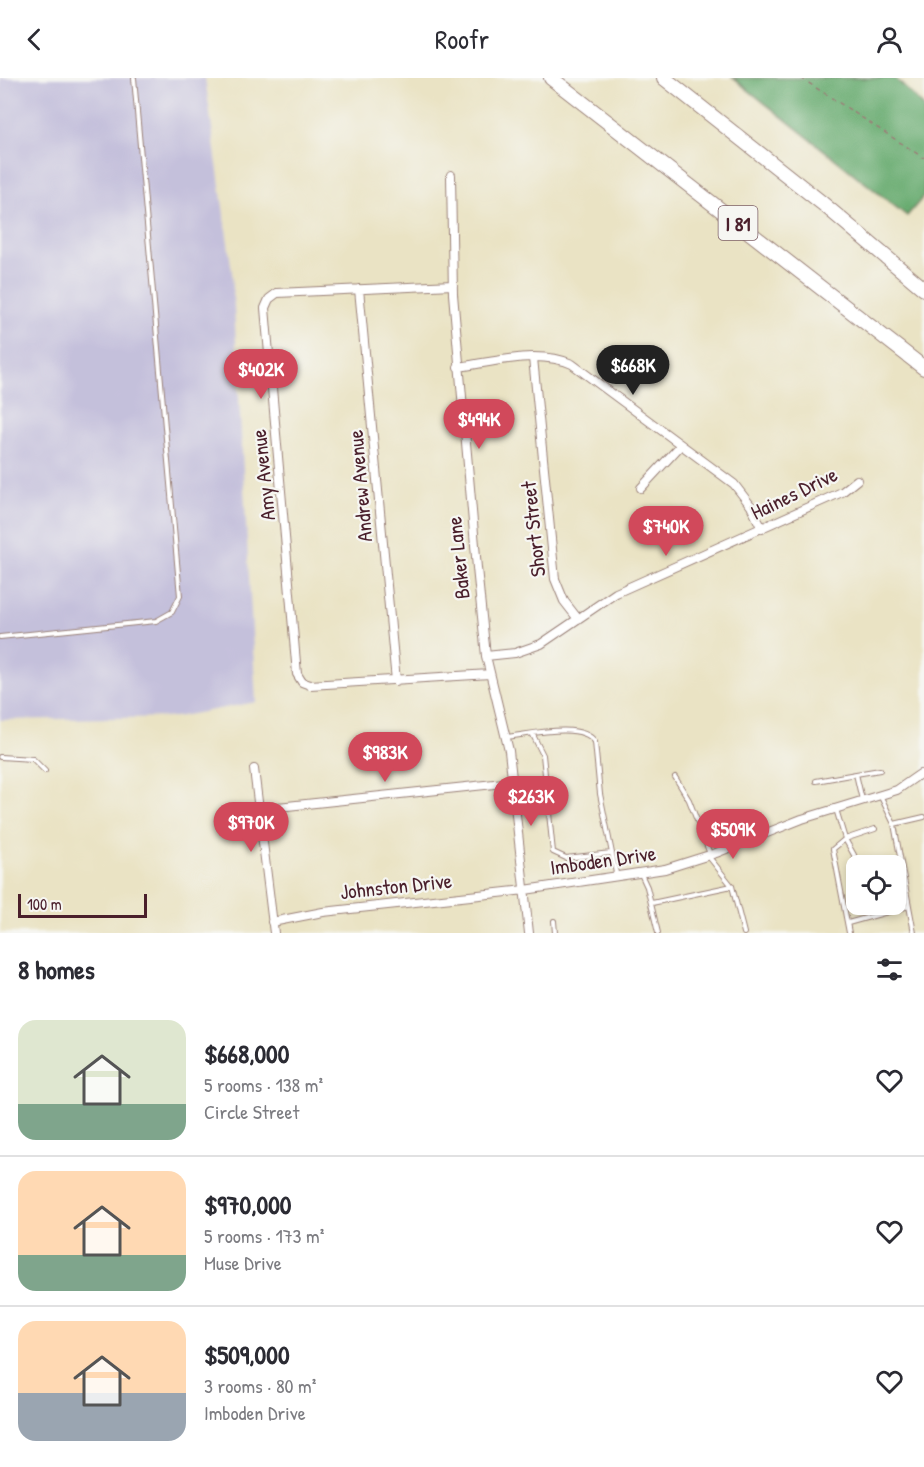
<!DOCTYPE html>
<meta charset="utf-8">
<style>
:root{--surface:#fff;--page:#f2f2f3;--text:#2b2b33;--muted:#7c7c81;--line:#e1e1e2;--accent:#d1495b}
body{margin:0;font-family:"Patrick Hand",sans-serif;background:var(--page);color:var(--text);height:100vh;display:flex;flex-direction:column;font-size:22px;white-space:nowrap}
*{box-sizing:border-box;margin:0}
p{font-size:20px;color:var(--muted)}
.icon{flex:none;width:33px;height:33px;fill:none;stroke:currentColor;stroke-width:2;stroke-linecap:round;stroke-linejoin:round}
.map{position:relative;height:855px;overflow:hidden}
.panel{display:flex;flex-direction:column;background:var(--surface);flex:1}
.panel>*{flex:none}
.fabs{position:absolute;left:846px;top:777px;display:grid;gap:12px}
.fabs a{display:grid;place-items:center;width:60px;height:60px;border-radius:12px;background:var(--surface);box-shadow:0 3px 9px #0003;font-size:30px}
.scale{position:absolute;left:18px;bottom:15px;width:129px;box-sizing:border-box;padding-left:6px;border:3px solid #4a1f2b;border-top:0;font-size:16px;line-height:21px;white-space:nowrap;color:#4a1f2b;-webkit-text-stroke:4px #f6f6f2;paint-order:stroke}
.price{position:absolute;translate:-50% -51px;padding:0 14px;border-radius:21px;background:var(--accent);color:#fff;font-size:20px;line-height:39px;filter:drop-shadow(0 2px 3px #0008)}
.price::after{content:'';position:absolute;left:50%;top:36px;width:18px;height:14px;margin-left:-9px;background:inherit;clip-path:polygon(0 0,100% 0,50% 100%)}
.price.selected{background:#222;color:#fff}
ul{padding:0;list-style:none}
li{display:flex;align-items:center;gap:18px;height:150px;padding:0 18px}
li+li{border-top:2px solid var(--line)}
li span{display:grid;place-items:center;flex:none;width:168px;height:120px;border-radius:18px;color:#555}
li>.icon{margin-inline-start:auto}
span .icon{width:72px;height:72px;fill:#fffc;stroke-width:1}
li b{font-size:26px}
h2{display:flex;justify-content:space-between;align-items:center;height:72px;padding:0 18px;font-size:26px}
header{display:flex;justify-content:space-between;align-items:center;height:78px;padding:0 18px;background:var(--surface);font-size:27px;font-weight:600}
.map>svg:first-child{display:block}
.industrial{fill:#c4c0db}
.forest{fill:#67ab6f;stroke:#58654d;stroke-width:1.5}
.lines{fill:none;stroke-linecap:round;stroke-linejoin:round}
.service-casing{stroke:#9a8178;stroke-width:6}
.minor-casing{stroke:#9a8178;stroke-width:10}
.motorway-casing{stroke:#9a8178;stroke-width:16}
.path{stroke:#9a8178;stroke-width:1.5;stroke-dasharray:4.5 4.5;stroke-linecap:butt}
.service{stroke:#fff;stroke-width:4}
.minor{stroke:#fff;stroke-width:8}
.motorway{stroke:#fff;stroke-width:14}
.labels{text-anchor:middle;dominant-baseline:central;stroke-width:4.5;stroke-linejoin:round;paint-order:stroke}
.shield{fill:#f6f6f2;stroke:#7e6067;stroke-width:1.5}
.shield-label{font-size:20px;font-weight:bold;fill:#4a1f2b}
.street-label{font-size:21px;fill:#4a1f2b;stroke:#f6f6f2}
</style>
<header><svg class="icon" aria-label="back" viewBox="0 0 24 24"><path d="M15 5l-7 7 7 7"/></svg>Roofr<svg class="icon" aria-label="person" viewBox="0 0 24 24"><circle cx="12" cy="8" r="4"/><path d="M4 21q1-7 8-7t8 7"/></svg></header>
<div class="map">
<svg width="924" height="855" viewBox="0 0 924 855">
<rect width="100%" height="100%" fill="#f6f6f2"/>
<filter id="ink" filterUnits="userSpaceOnUse"><feTurbulence type="fractalNoise" baseFrequency=".0167" numOctaves="2"/><feDisplacementMap in="SourceGraphic" scale="12" xChannelSelector="R" yChannelSelector="G"/><feConvolveMatrix kernelMatrix="1 2 1 2 8 2 1 2 1" color-interpolation-filters="sRGB"/></filter>
<filter id="wash" filterUnits="userSpaceOnUse"><feTurbulence type="fractalNoise" baseFrequency=".008" numOctaves="4" result="noise"/><feDisplacementMap in="SourceGraphic" scale="24" xChannelSelector="R" yChannelSelector="G"/><feGaussianBlur stdDeviation="1.35" result="paint"/><feColorMatrix in="noise" values="0 0 0 0 0 0 0 0 0 0 0 0 0 0 0 0 0 1.4 0 .05"/><feComposite in="paint" operator="in"/></filter>
<g filter="url(#wash)">
<rect width="100%" height="100%" fill="#eae3c4"/>
<!-- industrial -->
<path class="industrial" d="M0 0H205L232 194 256 624 176 639 0 642Z"/>
<!-- forest -->
<path class="forest" d="M733 0H895L924 29V118L907 138Z"/>
</g>
<g filter="url(#ink)">
<g class="lines">
<!-- service casing -->
<g class="service-casing">
<path id="service" d="M0 559 156 543 172 534 180 518 134 0
M533 657 543 677 553 774 566 780 611 775
M506 659C528 657 582 643 595 664L600 716 617 800
M0 679 33 681 45 693
M856 696 880 692
M675 699 689 722 710 776
M816 703 856 696 862 722
M836 731 845 761 875 751
M894 746 924 739
M709 779 732 808 744 855
M641 796 647 809 658 855
M652 825 732 808
M909 828 914 855
M554 843 555 855
M848 845 909 828 894 746 880 717
M849 855 833 771 845 761 854 777 856 790"/>
</g>
<!-- minor casing -->
<g class="minor-casing">
<path id="minor" d="M451 97 453 216 477 490 486 578 509 673 529 855
M453 207 277 215 269 221 265 230 297 596 302 604 310 607 490 596
M359 211 396 603
M533 280 555 501 564 523 578 541
M458 289C493 284 538 271 572 286L734 406 751 428 762 451
M641 410 681 367
M486 578 515 575 541 566 616 515 842 414 857 402
M254 691 274 855
M259 731 513 704
M272 844 323 834 525 812 665 791 716 775 802 741 897 712 920 696"/>
</g>
<!-- motorway casing -->
<g class="motorway-casing">
<path id="motorway" d="M551 0 924 290
M664 0 822 125 924 211"/>
</g>
<!-- path -->
<path class="path" d="M801 0 924 80"/>
<!-- service -->
<use href="#service" class="service"/>
<!-- minor -->
<use href="#minor" class="minor"/>
<!-- motorway -->
<use href="#motorway" class="motorway"/>
</g>
</g>
<g class="labels">
<!-- shield labels -->
<rect class="shield" x="718.5" y="128" width="39" height="34" rx="4.5"/>
<g class="shield-label">
<text x="738" y="145">I 81</text>
</g>
<!-- street labels -->
<g class="street-label">
<text transform="translate(263 397) rotate(-96)">Amy Avenue</text>
<text transform="translate(360 408) rotate(-95)">Andrew Avenue</text>
<text transform="translate(794 415) rotate(-26)">Haines Drive</text>
<text transform="translate(533 451) rotate(-96)">Short Street</text>
<text transform="translate(458 480) rotate(-96)">Baker Lane</text>
<text transform="translate(603 782) rotate(-8)">Imboden Drive</text>
<text transform="translate(396 808) rotate(-6)">Johnston Drive</text>
</g>
</g>
</svg>
<div class="fabs">
<a><svg class="icon" aria-label="locate" viewBox="0 0 24 24"><circle cx="12" cy="12" r="6"/><path d="M12 2v4M12 18v4M2 12h4M18 12h4"/></svg></a>
</div>
<div class="scale">100 m</div>
<b class="price selected" style="left:633px;top:318px">$668K</b>
<b class="price" style="left:261px;top:322px">$402K</b>
<b class="price" style="left:479px;top:372px">$494K</b>
<b class="price" style="left:666px;top:479px">$740K</b>
<b class="price" style="left:385px;top:705px">$983K</b>
<b class="price" style="left:531px;top:749px">$263K</b>
<b class="price" style="left:251px;top:775px">$970K</b>
<b class="price" style="left:733px;top:782px">$509K</b>
</div>
<section class="panel">
<h2>8 homes<svg class="icon" aria-label="filters" viewBox="0 0 24 24"><path d="M4 7h16M4 17h16"/><circle cx="9" cy="7" r="2"/><circle cx="15" cy="17" r="2"/></svg></h2>
<ul>
<li><span style="background:linear-gradient(#dfe7d0 70%,#7fa58c 0)"><svg class="icon" aria-label="home" viewBox="0 0 24 24"><path d="M3 11l9-7 9 7M6 9v11h12V9"/></svg></span><div><b>$668,000</b><p>5 rooms · 138 m²</p><p>Circle Street</p></div><svg class="icon" aria-label="heart" viewBox="0 0 24 24"><path d="M12 20l-8-8c-3-5 5-10 8-4 3-6 11-1 8 4z"/></svg></li>
<li><span style="background:linear-gradient(#ffd9b3 70%,#7fa58c 0)"><svg class="icon" aria-label="home" viewBox="0 0 24 24"><path d="M3 11l9-7 9 7M6 9v11h12V9"/></svg></span><div><b>$970,000</b><p>5 rooms · 173 m²</p><p>Muse Drive</p></div><svg class="icon" aria-label="heart" viewBox="0 0 24 24"><path d="M12 20l-8-8c-3-5 5-10 8-4 3-6 11-1 8 4z"/></svg></li>
<li><span style="background:linear-gradient(#ffd9b3 60%,#9aa5b1 0)"><svg class="icon" aria-label="home" viewBox="0 0 24 24"><path d="M3 11l9-7 9 7M6 9v11h12V9"/></svg></span><div><b>$509,000</b><p>3 rooms · 80 m²</p><p>Imboden Drive</p></div><svg class="icon" aria-label="heart" viewBox="0 0 24 24"><path d="M12 20l-8-8c-3-5 5-10 8-4 3-6 11-1 8 4z"/></svg></li>
</ul>
</section>
